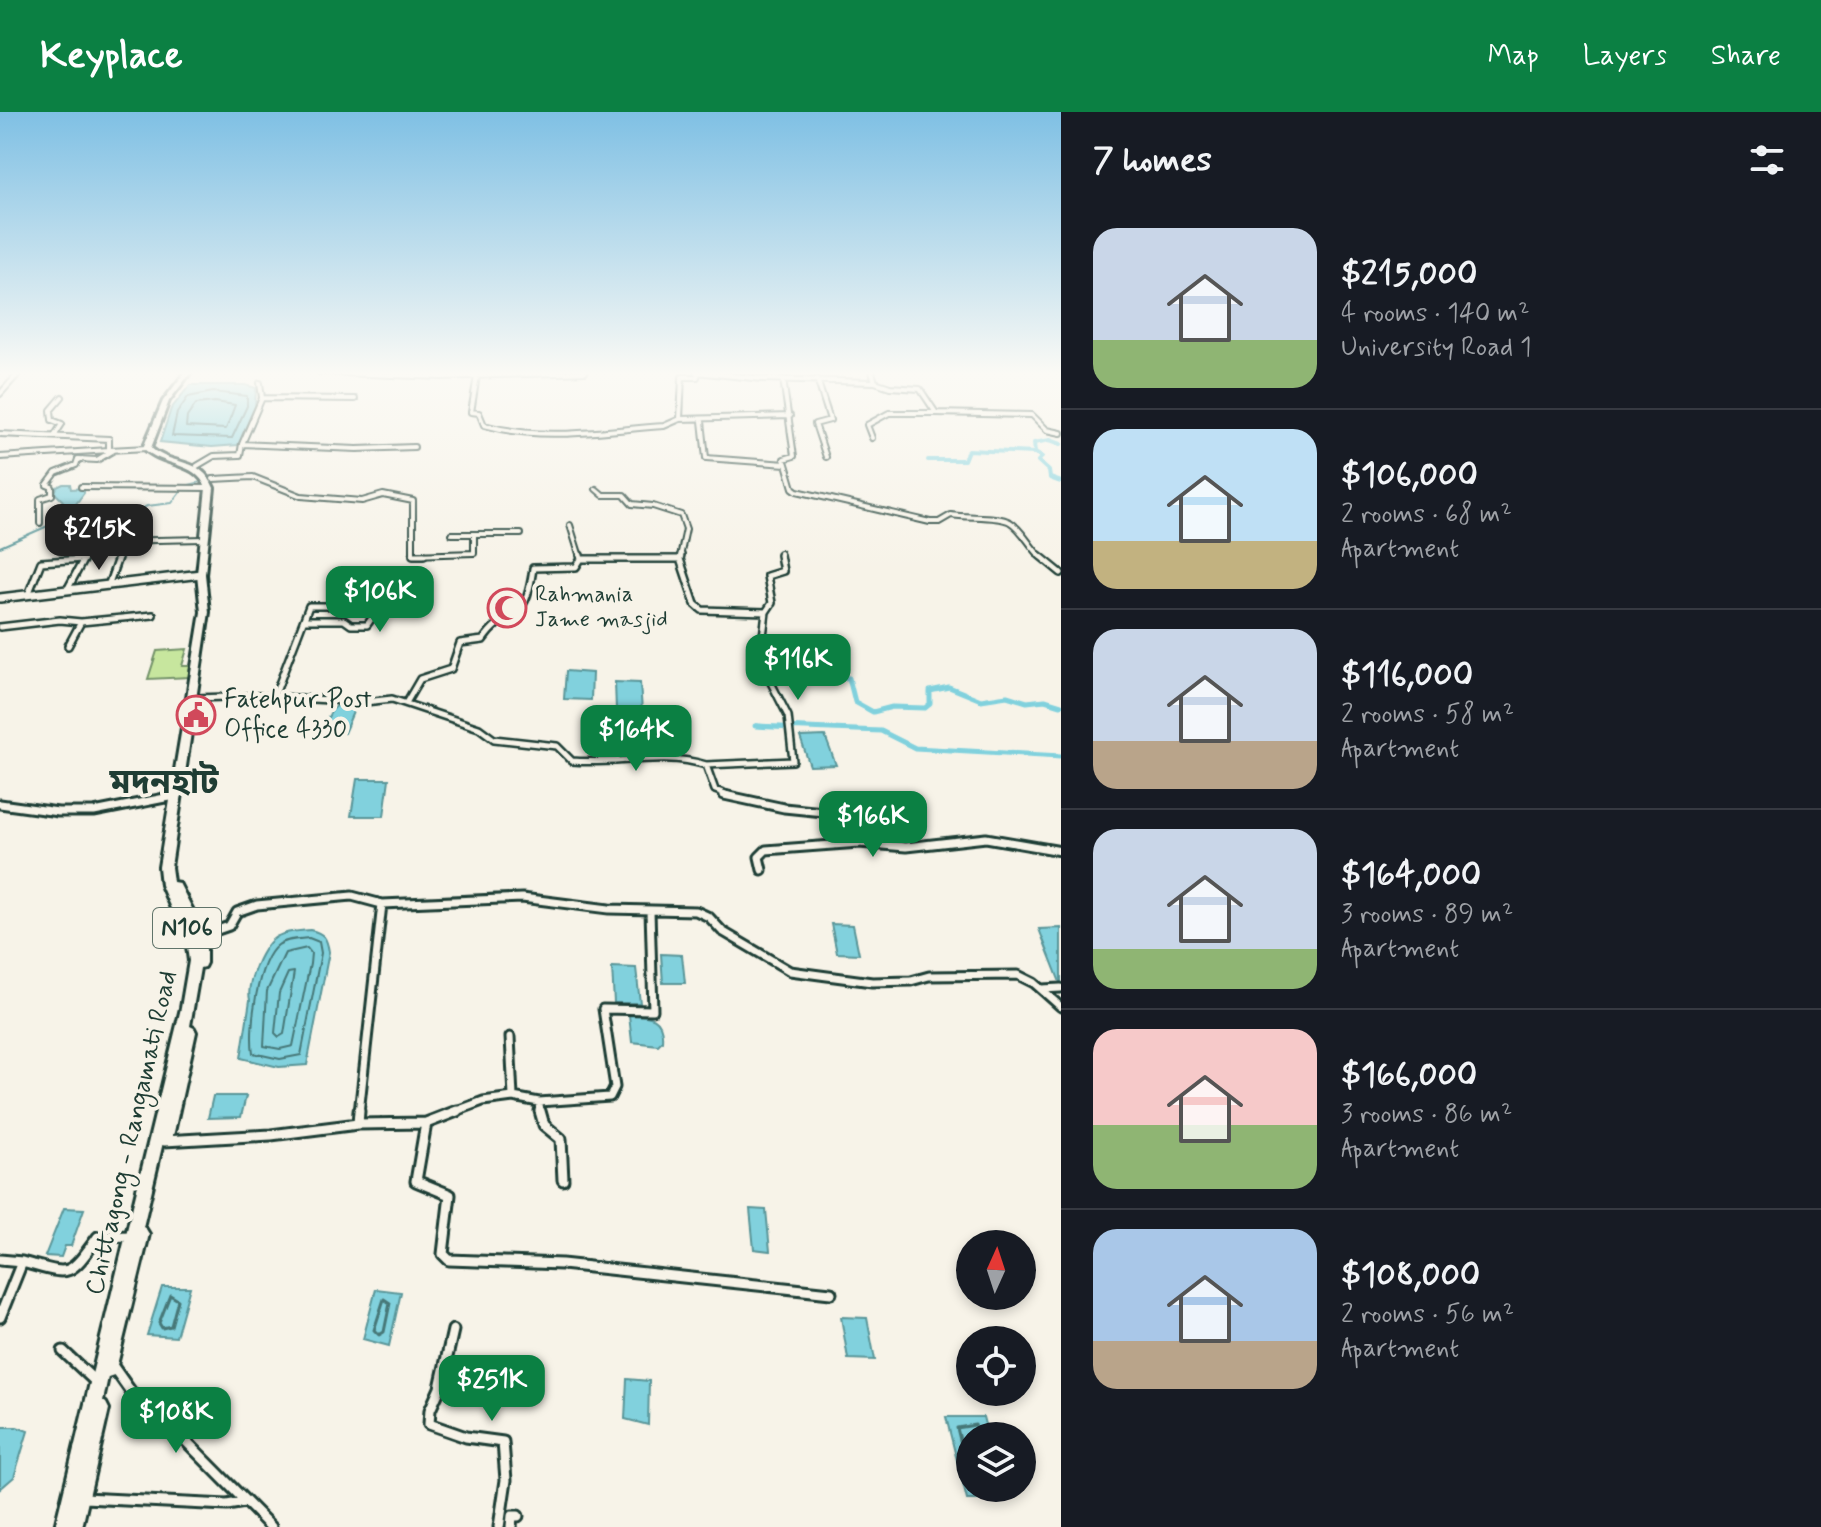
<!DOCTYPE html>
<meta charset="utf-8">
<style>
:root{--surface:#171b24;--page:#242831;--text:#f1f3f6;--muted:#9ea1a6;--line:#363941;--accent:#0b8043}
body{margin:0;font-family:Mynerve,"Noto Sans Bengali",sans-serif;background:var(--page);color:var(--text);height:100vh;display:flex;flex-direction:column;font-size:30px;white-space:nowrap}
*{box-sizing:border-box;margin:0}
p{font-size:26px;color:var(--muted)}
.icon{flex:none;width:44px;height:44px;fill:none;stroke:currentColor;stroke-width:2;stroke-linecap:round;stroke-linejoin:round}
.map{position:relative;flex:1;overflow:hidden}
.sheet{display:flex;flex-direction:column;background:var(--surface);width:760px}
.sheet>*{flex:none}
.needle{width:52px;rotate:3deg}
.controls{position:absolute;left:956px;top:1118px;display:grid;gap:16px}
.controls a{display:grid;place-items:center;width:80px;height:80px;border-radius:50%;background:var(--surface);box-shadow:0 4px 12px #0003;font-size:40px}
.price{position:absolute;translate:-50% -68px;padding:0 18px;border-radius:16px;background:var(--accent);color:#fff;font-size:26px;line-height:52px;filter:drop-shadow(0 2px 4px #0008)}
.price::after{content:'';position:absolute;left:50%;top:48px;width:24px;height:18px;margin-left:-12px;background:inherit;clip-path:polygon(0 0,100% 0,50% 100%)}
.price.active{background:#222;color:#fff}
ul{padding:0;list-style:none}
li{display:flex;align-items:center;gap:24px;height:200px;padding:0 32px}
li+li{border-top:2px solid var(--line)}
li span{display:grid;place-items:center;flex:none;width:224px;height:160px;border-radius:24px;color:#555}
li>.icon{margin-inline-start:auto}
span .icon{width:96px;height:96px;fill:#fffc;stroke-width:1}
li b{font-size:34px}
h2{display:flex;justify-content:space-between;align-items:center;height:96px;padding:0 32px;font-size:34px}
header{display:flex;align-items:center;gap:48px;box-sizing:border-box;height:112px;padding:0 40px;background:var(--accent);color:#fff}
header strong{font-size:38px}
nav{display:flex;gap:44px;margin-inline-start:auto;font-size:28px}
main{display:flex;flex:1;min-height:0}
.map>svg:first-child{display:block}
.green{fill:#c7e69e;stroke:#739269;stroke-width:2}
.water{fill:#81d1dd;stroke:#5a9699;stroke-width:2}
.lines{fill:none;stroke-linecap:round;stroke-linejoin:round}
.shore-far1{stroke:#467878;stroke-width:2}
.shore{stroke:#467878;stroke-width:3}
.stream{stroke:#5a9699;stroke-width:2}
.canal-far1{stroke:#81d1dd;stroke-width:4}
.canal{stroke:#81d1dd;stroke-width:5}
.street-far3-casing{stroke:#1f3d34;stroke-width:8}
.street-far2-casing{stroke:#1f3d34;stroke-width:10}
.street-far1-casing{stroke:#1f3d34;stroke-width:13}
.street-casing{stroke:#1f3d34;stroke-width:15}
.secondary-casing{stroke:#1f3d34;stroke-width:12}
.highway-casing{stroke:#1f3d34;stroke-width:6}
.street-far3{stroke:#f7f3e8;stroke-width:4}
.street-far2{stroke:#f7f3e8;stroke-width:5}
.street-far1{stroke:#f7f3e8;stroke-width:7}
.street{stroke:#f7f3e8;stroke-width:9}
.secondary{stroke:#f7f3e8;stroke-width:7}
.highway{fill:#f7f3e8;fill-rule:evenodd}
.labels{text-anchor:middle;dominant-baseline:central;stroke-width:8;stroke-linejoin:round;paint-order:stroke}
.far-poi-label{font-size:22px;fill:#1f3d34;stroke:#f7f3e8;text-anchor:start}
.shield{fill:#f7f3e8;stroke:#60746a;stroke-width:2}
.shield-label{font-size:24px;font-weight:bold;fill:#1f3d34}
.poi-label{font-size:26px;fill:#1f3d34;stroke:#f7f3e8;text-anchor:start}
.street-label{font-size:26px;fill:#1f3d34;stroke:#f7f3e8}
.district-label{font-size:34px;font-weight:bold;fill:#1f3d34;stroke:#f7f3e8}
</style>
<header>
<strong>Keyplace</strong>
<nav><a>Map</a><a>Layers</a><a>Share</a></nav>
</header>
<main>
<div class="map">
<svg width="1061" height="1415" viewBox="0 0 1061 1415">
<rect width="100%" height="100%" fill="#f7f3e8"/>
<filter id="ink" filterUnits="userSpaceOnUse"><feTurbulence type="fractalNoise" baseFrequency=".0125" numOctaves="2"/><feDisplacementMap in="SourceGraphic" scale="16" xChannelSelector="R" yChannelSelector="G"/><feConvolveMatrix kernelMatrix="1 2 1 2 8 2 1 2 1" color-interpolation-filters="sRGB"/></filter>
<g filter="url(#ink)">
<!-- green -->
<path class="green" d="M187 537 182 554H193L190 565 148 567 157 539Z"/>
<!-- water -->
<path class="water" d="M190 273H245L256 276 255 294 238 333 212 335 160 330 171 297Z
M63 372H70L71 377 84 376V381L67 404 55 407 63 389 55 381 57 375Z
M566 559 592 561 591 588 564 587Z
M615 570 640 571 642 599 616 598Z
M338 593H356L344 621 334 618 319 621 332 598Z
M643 605 677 606 681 643 645 642Z
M825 624 836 653 810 654 800 625Z
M357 667H389L384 704H351Z
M831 812 853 813 859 842 837 841Z
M1061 816V873L1039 817Z
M310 818C324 821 327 826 329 840L307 953 279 955 241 946 250 888C246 871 262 832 278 824 287 819 299 819 310 818Z
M661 842 682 843 685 871H663Z
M612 855 636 856 640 891H614Z
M629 903C650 903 664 904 662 929L658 933 632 930Z
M213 984H246L241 1005 208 1006Z
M64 1096 84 1097 71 1134H65L61 1145 45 1144Z
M750 1097 766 1098 770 1139 754 1137Z
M162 1175H190L176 1225 147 1223Z
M376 1177 401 1180 389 1234 363 1227Z
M841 1205 867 1206 875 1248 848 1247Z
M627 1267 649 1269 648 1313 625 1307Z
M946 1305H983L988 1324H970V1376H1002L1006 1388H967Z
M3 1315H17L28 1319 14 1365 0 1377V1320Z"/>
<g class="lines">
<!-- shore-far1 -->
<path class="shore-far1" d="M213 280 247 284V294L232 326 172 324 177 301 188 285Z
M215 290 235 293 226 317 186 315 187 305 196 292Z
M309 826 319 830 321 841 301 943 280 947 253 941C249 916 257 849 278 833 286 827 299 827 309 826Z
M307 836 311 841 310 852 293 934 280 937 264 934 267 879 285 841Z
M294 860 284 922 279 925 275 921 279 881 288 861Z"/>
<!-- shore -->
<path class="shore" d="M170 1183 178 1188 171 1214 162 1216 159 1211Z
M384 1187 390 1191 384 1220 379 1223 374 1218Z
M970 1368 957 1316 975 1313 979 1324"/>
<!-- stream -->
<path class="stream" d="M0 435 50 413 98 411 127 405 147 394 172 391 185 374 201 370"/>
<!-- canal-far1 -->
<path class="canal-far1" d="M1035 341 1042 345 1038 349 1049 359 1050 366 1061 370
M928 348H964L968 338 1035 341 1034 331 1050 328 1061 332"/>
<!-- canal -->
<path class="canal" d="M797 563 849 566 855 590 873 600 892 595 925 596 930 592V579L949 575 981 588 1007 584 1027 590 1045 588 1061 593
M791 616 755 614 881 619 915 636 1061 644"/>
<!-- street-far3 casing -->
<g class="street-far3-casing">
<path id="street-far3" d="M319 260 442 265 585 260
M696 260 763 267 875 270
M872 260 875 270 890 275 920 277 936 301 1032 303 1047 318 1061 321
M477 264 471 300 479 301 484 313C544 330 603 318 664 314L680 307 682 265H697L698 261
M817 267 830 308 815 312 826 345
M0 282 20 260
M262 286 355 287
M680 307 790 304
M702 309 706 346 786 352 784 347 794 344 783 267
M0 322 109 327V338L147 336
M55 323 62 312 52 308 51 298 62 285
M872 326 867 313 889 301H936
M242 332 262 286 260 271
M0 345 109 338
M786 352 793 376 797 379 930 410H939L951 403C967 406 999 403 1010 410 1022 417 1030 435 1041 445
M197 354 214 344 240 343 242 332 357 337 414 335
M213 367 253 365 301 384 362 389 383 383 413 389V443L474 441V422H452
M81 375 210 376
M596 377 603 383H624L632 392 653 394 681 403 686 417 680 445
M40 411V387L52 383V375L47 373 56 361 76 353 78 347 97 348 114 338
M570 413 580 445
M56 416 110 429 204 427
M474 422H521
M780 441 781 445
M85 445 94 428
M119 445 124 430"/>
</g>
<!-- street-far2 casing -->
<g class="street-far2-casing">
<path id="street-far2" d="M413 443H424
M580 443 581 447
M1039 443 1061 461
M680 447 695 492 702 498 766 500
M108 474 119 443
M67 478 86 443
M28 483 41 450 82 447
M304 508H344L351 513H367L372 506 380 504 382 496
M81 510 153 503
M0 515 60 508 81 510 68 534
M274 585 309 494H327
M195 586 259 584 365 590 392 587 479 616 494 627 557 634 572 649C618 653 662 639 706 653L715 678 734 685
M406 591 420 567 451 557 460 531 483 528C510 490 525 517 533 456L576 455 581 447H680L681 443
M706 653 793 649 788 604 760 549 766 500 772 491 767 464 783 459 780 443
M168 685 175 684"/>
</g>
<!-- street-far1 casing -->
<g class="street-far1-casing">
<path id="street-far1" d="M724 683 784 696 843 702 849 705 859 731 906 735 986 726 1061 739
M0 692 58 700H94L175 684
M762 758 759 745 766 738 859 731
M200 824 229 814 237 800 257 793 352 784 382 792 522 786 609 797 696 799 709 805 722 819 790 859 872 870 911 869 929 864 1018 863 1034 871 1061 895
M1042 877 1061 876
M510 925 513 985 539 990 610 985 615 975 603 897 653 898 650 799
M539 990 540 1001
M359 1001 382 792
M451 1001 483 989 513 985"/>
</g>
<!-- street casing -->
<g class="street-casing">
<path id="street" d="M540 999 544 1013 561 1027 563 1068
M426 1011 416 1069 450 1083 443 1142 449 1148 562 1152 831 1181
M358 1012 359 999
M164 1029 271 1023 358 1012 426 1011 457 999
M0 1148 22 1150
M0 1205 22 1150C72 1163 67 1167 98 1125L132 1124
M453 1218 440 1276 430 1298 429 1312 466 1325 503 1330 506 1368 499 1415
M63 1239 96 1270
M112 1253 155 1314 183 1326 271 1415
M84 1386 227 1393 245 1390
M511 1415 512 1404H518"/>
</g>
<!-- secondary casing -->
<g class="secondary-casing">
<path id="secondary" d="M0 486 201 462"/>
</g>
<!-- highway casing -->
<g class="highway-casing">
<path id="highway" d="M185 260H191L169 289 151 336C173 355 201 344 214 376L205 462 209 500 171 755 173 770 179 771 206 824V851L204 855 200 856 190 914 194 916 196 920 174 1020 172 1025 167 1027 164 1026 143 1115 146 1117 149 1122 116 1257 114 1263 108 1265 103 1289 106 1291 109 1297 82 1415H55L181 896 189 849 187 834 161 773 159 755 201 500 197 462 206 376C196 349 162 355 143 336L163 289Z"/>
</g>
<!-- street-far3 -->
<use href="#street-far3" class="street-far3"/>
<!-- street-far2 -->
<use href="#street-far2" class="street-far2"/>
<!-- street-far1 -->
<use href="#street-far1" class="street-far1"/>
<!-- street -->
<use href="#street" class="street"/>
<!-- secondary -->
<use href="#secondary" class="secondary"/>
<!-- highway -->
<use href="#highway" class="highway"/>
</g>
</g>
<!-- sky -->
<linearGradient id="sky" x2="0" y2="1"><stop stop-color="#7fc0e4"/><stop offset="0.57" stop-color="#fbfaf5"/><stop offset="1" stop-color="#fbfaf5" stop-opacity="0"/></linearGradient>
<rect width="1061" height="458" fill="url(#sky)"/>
<!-- icons -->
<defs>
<g id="mosque-ring" transform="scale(2)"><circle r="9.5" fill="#f7f3e8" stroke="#d1495b" stroke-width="1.5"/><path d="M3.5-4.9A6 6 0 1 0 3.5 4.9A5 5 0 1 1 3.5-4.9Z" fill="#d1495b"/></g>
<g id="civic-ring" transform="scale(2)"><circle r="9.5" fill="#f7f3e8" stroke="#d1495b" stroke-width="1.5"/><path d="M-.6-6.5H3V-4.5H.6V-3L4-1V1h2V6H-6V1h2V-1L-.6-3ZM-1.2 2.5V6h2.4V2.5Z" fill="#d1495b"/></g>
</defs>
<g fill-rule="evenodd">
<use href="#mosque-ring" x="507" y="496"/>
<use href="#civic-ring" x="196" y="603"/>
</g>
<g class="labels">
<!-- far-poi labels -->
<g class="far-poi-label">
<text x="535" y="483">Rahmania<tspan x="535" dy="25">Jame masjid</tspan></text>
</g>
<!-- shield labels -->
<rect class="shield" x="153" y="796" width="68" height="40" rx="6"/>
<g class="shield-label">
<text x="187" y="816">N106</text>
</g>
<!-- poi labels -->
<g class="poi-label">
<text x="224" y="588">Fatehpur Post<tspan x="224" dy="30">Office 4330</tspan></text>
</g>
<!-- street labels -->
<g class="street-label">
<text transform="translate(132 1021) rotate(-77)">Chittagong - Rangamati Road</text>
</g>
<!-- district labels -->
<g class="district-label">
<text x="164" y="671">মদনহাট</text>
</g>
</g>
</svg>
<div class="controls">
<a><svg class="needle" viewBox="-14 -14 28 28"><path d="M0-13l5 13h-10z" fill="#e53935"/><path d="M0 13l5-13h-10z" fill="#9ea1a6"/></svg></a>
<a><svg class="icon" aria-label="locate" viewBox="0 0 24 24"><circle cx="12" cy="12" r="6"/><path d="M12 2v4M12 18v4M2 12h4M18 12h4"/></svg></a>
<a><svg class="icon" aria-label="layers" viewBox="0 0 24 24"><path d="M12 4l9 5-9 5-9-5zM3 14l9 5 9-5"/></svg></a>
</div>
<b class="price active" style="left:99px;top:460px">$215K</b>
<b class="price" style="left:380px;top:522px">$106K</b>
<b class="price" style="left:798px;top:590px">$116K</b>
<b class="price" style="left:636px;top:661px">$164K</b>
<b class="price" style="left:873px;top:747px">$166K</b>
<b class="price" style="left:492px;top:1311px">$251K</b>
<b class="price" style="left:176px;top:1343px">$108K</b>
</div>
<section class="sheet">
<h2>7 homes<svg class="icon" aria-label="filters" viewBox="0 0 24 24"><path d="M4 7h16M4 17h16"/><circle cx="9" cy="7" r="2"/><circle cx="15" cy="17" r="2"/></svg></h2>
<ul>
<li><span style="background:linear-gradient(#c9d6e8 70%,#8fb573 0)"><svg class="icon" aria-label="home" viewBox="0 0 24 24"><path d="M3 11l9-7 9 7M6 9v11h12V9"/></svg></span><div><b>$215,000</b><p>4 rooms · 140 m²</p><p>University Road 1</p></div></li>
<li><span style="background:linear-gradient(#bfe0f5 70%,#c2b280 0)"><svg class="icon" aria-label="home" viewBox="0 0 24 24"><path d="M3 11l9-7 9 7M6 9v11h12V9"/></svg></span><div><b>$106,000</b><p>2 rooms · 68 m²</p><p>Apartment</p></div></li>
<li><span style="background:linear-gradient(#c9d6e8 70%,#b9a48a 0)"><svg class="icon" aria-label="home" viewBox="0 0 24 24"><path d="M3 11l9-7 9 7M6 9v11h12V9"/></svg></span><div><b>$116,000</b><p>2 rooms · 58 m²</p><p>Apartment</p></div></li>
<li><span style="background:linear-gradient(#c9d6e8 75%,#8fb573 0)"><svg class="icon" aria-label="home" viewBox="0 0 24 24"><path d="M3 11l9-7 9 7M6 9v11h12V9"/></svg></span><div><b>$164,000</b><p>3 rooms · 89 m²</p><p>Apartment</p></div></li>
<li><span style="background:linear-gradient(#f6c9c9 60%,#8fb573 0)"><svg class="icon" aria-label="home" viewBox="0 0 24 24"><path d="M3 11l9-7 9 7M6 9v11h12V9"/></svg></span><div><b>$166,000</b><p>3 rooms · 86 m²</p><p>Apartment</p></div></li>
<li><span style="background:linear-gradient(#a9c7e8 70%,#b9a48a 0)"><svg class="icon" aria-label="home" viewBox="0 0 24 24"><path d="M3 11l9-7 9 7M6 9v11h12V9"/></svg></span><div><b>$108,000</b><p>2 rooms · 56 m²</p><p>Apartment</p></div></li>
</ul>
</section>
</main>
